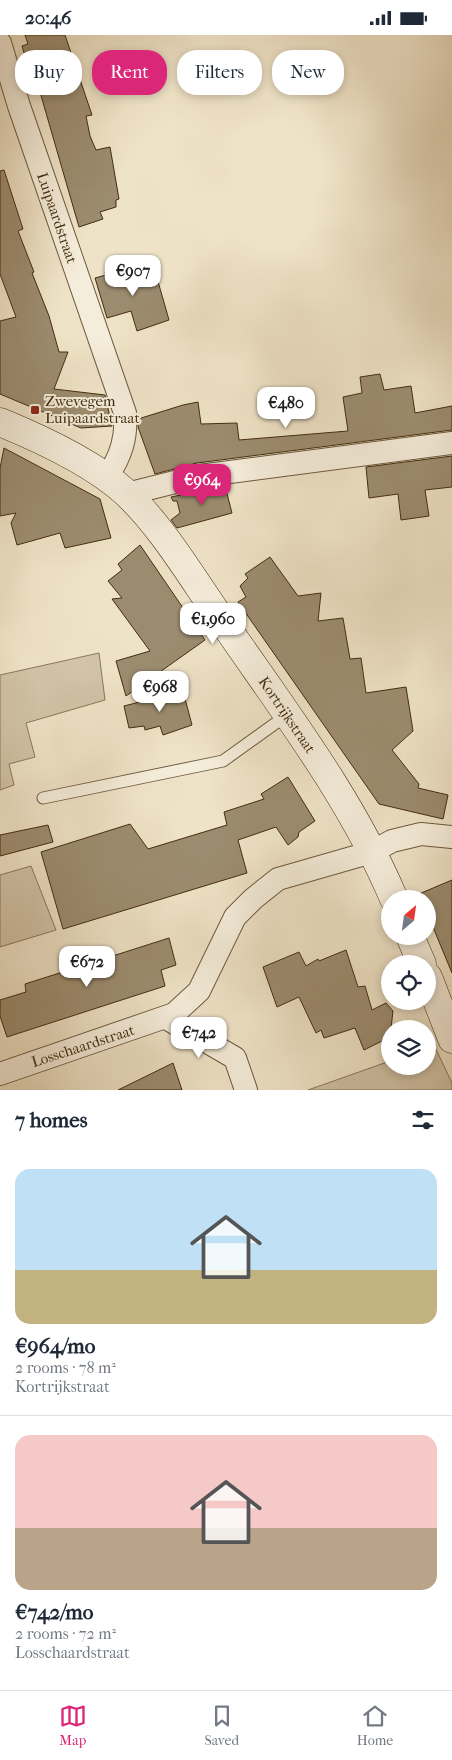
<!DOCTYPE html>
<meta charset="utf-8">
<style>
:root{--surface:#fff;--page:#f6f6f7;--text:#1f2937;--muted:#747a83;--line:#e0e1e3;--accent:#db2777}
body{margin:0;font-family:"IM FELL French Canon",serif;background:var(--page);color:var(--text);height:100vh;display:flex;flex-direction:column;font-size:19px;white-space:nowrap}
*{box-sizing:border-box;margin:0}
p{font-size:16px;color:var(--muted)}
.icon{flex:none;width:28px;height:28px;fill:none;stroke:currentColor;stroke-width:2;stroke-linecap:round;stroke-linejoin:round}
.map{position:relative;height:1055px;overflow:hidden}
.drawer{display:flex;flex-direction:column;background:var(--surface);flex:1}
.drawer>*{flex:none}
.top-card{position:absolute;left:15px;top:15px;width:422px;height:45px;display:flex;gap:10px}
.needle{width:32px;rotate:29deg}
.controls{position:absolute;left:381px;top:855px;display:grid;gap:10px}
.controls a{display:grid;place-items:center;width:55px;height:55px;border-radius:50%;background:var(--surface);box-shadow:0 2px 8px #0003;font-size:25px}
.price{position:absolute;translate:-50% -42px;padding:0 11px;border-radius:10px;background:#fff;color:#222;font-size:16px;line-height:32px;filter:drop-shadow(0 1px 2px #0008)}
.price::after{content:'';position:absolute;left:50%;top:30px;width:15px;height:11px;margin-left:-8px;background:inherit;clip-path:polygon(0 0,100% 0,50% 100%)}
.price.selected{background:var(--accent);color:#fff}
ul{padding:0;list-style:none}
li{display:grid;align-content:center;gap:10px;height:265px;padding:0 15px}
li+li{border-top:1px solid var(--line)}
li span{display:grid;place-items:center;height:155px;border-radius:15px;color:#555}
li>.icon{margin-inline-start:auto}
span .icon{width:90px;height:90px;fill:#fffc;stroke-width:1}
li b{font-size:21px}
h2{display:flex;justify-content:space-between;align-items:center;height:60px;padding:0 15px;font-size:21px}
.tag{padding:0 18px;border-radius:20px;background:var(--surface);box-shadow:0 2px 8px #0003;font-size:18px;line-height:45px}
.tag.selected{background:var(--accent);color:#fff}
.status{display:flex;justify-content:space-between;align-items:center;height:35px;padding:0 25px;background:var(--surface);direction:ltr}
.status svg{height:14px;fill:currentColor}
.dock{display:flex;justify-content:space-around;align-items:center;height:70px;border-top:1px solid var(--line);background:var(--surface);font-size:14px;color:var(--muted)}
.dock a{display:grid;justify-items:center;gap:2px}
.dock .selected{color:var(--accent)}
.map>svg:first-child{display:block}
.green{fill:#d2c4a8;stroke:#8a785c}
.building{fill:#9c8c6f;stroke:#432d0f}
.lines{fill:none;stroke-linecap:round;stroke-linejoin:round}
.lane-casing{stroke:#6e5a3d;stroke-width:13}
.street-casing{stroke:#6e5a3d;stroke-width:24}
.secondary-casing{stroke:#432d0f;stroke-width:29}
.lane{stroke:#f5eddb;stroke-width:11}
.street{stroke:#f5eddb;stroke-width:22}
.secondary{stroke:#f5eddb;stroke-width:28}
.poi-dot{fill:#8f2418;stroke:#f5eddb;stroke-width:2}
.labels{text-anchor:middle;dominant-baseline:central;stroke-width:4;stroke-linejoin:round;paint-order:stroke}
.street-label{font-size:15px;fill:#432d0f;stroke:#f5eddb}
.poi-label{font-size:15px;fill:#432d0f;stroke:#f5eddb;text-anchor:start}
</style>
<div class="status"><b>20:46</b><svg viewBox="0 0 49 12"><path d="M0 12V9h3v3zM5 12V6h3v6zM10 12V3h3v9zM15 12V0h3v12zM26 1h20v11H26zM47 4h2v5h-2z"/></svg></div>
<div class="map">
<svg width="452" height="1055" viewBox="0 0 452 1055">
<rect width="100%" height="100%" fill="#efe3c7"/>
<filter id="stains"><feTurbulence type="fractalNoise" baseFrequency=".004" numOctaves="4"/><feColorMatrix values="0 0 0 0 .2 0 0 0 0 .09 0 0 0 0 .02 0 0 0 .5 -.17"/></filter>
<radialGradient id="worn" r=".72"><stop offset=".6" stop-color="#630" stop-opacity="0"/><stop offset="1" stop-color="#630" stop-opacity=".3"/></radialGradient>
<!-- green -->
<path class="green" d="M99 618 105 665 26 688 35 722 9 729 14 750 0 755V640Z
M31 831 56 895 0 912V840Z
M434 1010 452 1048V1055H308L390 1026V1031H428V1013Z"/>
<!-- building -->
<path class="building" d="M25 0H65L92 80 86 81 90 101 96 115 110 112 119 164 116 165V172L100 177 103 184 79 192 31 26 27 28 22 11 28 9Z
M4 135 23 194 18 196 34 237 32 238 49 281 59 317H68L54 354 105 360 112 391 81 393 0 359V286L16 282 0 239V136Z
M123 232 126 241 140 236 141 240 155 236 169 285 137 296 131 276 107 283 95 243 106 240 105 237Z
M380 339 384 355 411 351 415 378 452 371V395L197 428 155 439 138 392V384L183 370 198 367 201 389 237 388 239 405 348 396 343 362 362 358 360 342Z
M4 413 100 464 111 503 65 513 60 498 17 510 11 488 16 478 0 481V433Z
M452 421V452L425 455 429 481 401 485 398 459 369 463 366 432Z
M225 451 232 478 177 493 171 485 180 478 177 466H173L171 462Z
M140 510 205 605 126 661 116 626 150 616 112 564 122 563 108 546 122 535 118 529Z
M270 522 298 561 321 558 318 586 343 583 350 624 361 623 366 658 406 652 413 696 392 715 419 749 418 753 448 760 443 784 379 769 238 567 246 562 240 551 248 543 245 539Z
M183 656 192 690 163 700 160 691 145 695 144 691 129 693 124 671Z
M288 742 315 786 299 797 298 802 288 810 276 792 238 805 247 838 63 894 41 817 130 789 148 814 227 790 224 777 264 764 261 759Z
M48 790 53 807 0 821V800Z
M452 845V938L428 880V864H421L419 859Z
M169 903 176 930 161 935 165 951 7 1002 0 981V965L26 957 25 949Z
M346 915 358 952 365 951 372 975 386 968 393 976 390 1002 364 1015 355 993 324 1003 321 995 316 998 299 962 277 972 263 932 299 917 306 931 318 924 319 926Z
M173 1028 182 1055H118Z"/>
<g class="lines">
<!-- lane casing -->
<g class="lane-casing">
<path id="lane" d="M43 763 223 726 287 680"/>
</g>
<!-- street casing -->
<g class="street-casing">
<path id="street" d="M0 8 19 71 125 378C127 403 121 421 107 442
M127 459 199 441 452 408
M166 983 235 1023 246 1055
M0 1039 174 979 199 956 235 882 253 864 278 844 372 817 392 806 421 799 452 802"/>
</g>
<!-- secondary casing -->
<g class="secondary-casing">
<path id="secondary" d="M0 387C39 403 94 429 125 457 162 491 194 546 223 587 284 676 352 764 394 864
M410 901 422 929
M428 942 452 1004"/>
</g>
<!-- lane -->
<use href="#lane" class="lane"/>
<!-- street -->
<use href="#street" class="street"/>
<!-- secondary -->
<use href="#secondary" class="secondary"/>
</g>
<!-- markers -->
<rect class="poi-dot" x="30" y="370" width="10" height="10" rx="2.5"/>
<g class="labels">
<!-- street labels -->
<g class="street-label">
<text transform="translate(57 183) rotate(71)">Luipaardstraat</text>
<text transform="translate(287 680) rotate(56)">Kortrijkstraat</text>
<text transform="translate(83 1011) rotate(-18)">Losschaardstraat</text>
</g>
<!-- poi labels -->
<g class="poi-label">
<text x="45" y="366">Zwevegem<tspan x="45" dy="17">Luipaardstraat</tspan></text>
</g>
</g>
<rect width="100%" height="100%" filter="url(#stains)"/>
<rect width="100%" height="100%" fill="url(#worn)"/>
</svg>
<div class="controls">
<a><svg class="needle" viewBox="-14 -14 28 28"><path d="M0-13l5 13h-10z" fill="#e53935"/><path d="M0 13l5-13h-10z" fill="#747a83"/></svg></a>
<a><svg class="icon" aria-label="locate" viewBox="0 0 24 24"><circle cx="12" cy="12" r="6"/><path d="M12 2v4M12 18v4M2 12h4M18 12h4"/></svg></a>
<a><svg class="icon" aria-label="layers" viewBox="0 0 24 24"><path d="M12 4l9 5-9 5-9-5zM3 14l9 5 9-5"/></svg></a>
</div>
<b class="price" style="left:133px;top:262px">€907</b>
<b class="price" style="left:286px;top:394px">€480</b>
<b class="price selected" style="left:202px;top:471px">€964</b>
<b class="price" style="left:213px;top:610px">€1,960</b>
<b class="price" style="left:160px;top:678px">€968</b>
<b class="price" style="left:87px;top:953px">€672</b>
<b class="price" style="left:199px;top:1024px">€742</b>
<div class="top-card">
<a class="tag">Buy</a>
<a class="tag selected">Rent</a>
<a class="tag">Filters</a>
<a class="tag">New</a>
</div>
</div>
<section class="drawer">
<h2>7 homes<svg class="icon" aria-label="filters" viewBox="0 0 24 24"><path d="M4 7h16M4 17h16"/><circle cx="9" cy="7" r="2"/><circle cx="15" cy="17" r="2"/></svg></h2>
<ul>
<li><span style="background:linear-gradient(#bfe0f5 65%,#c2b280 0)"><svg class="icon" aria-label="home" viewBox="0 0 24 24"><path d="M3 11l9-7 9 7M6 9v11h12V9"/></svg></span><div><b>€964/mo</b><p>2 rooms · 78 m²</p><p>Kortrijkstraat</p></div></li>
<li><span style="background:linear-gradient(#f6c9c9 60%,#b9a48a 0)"><svg class="icon" aria-label="home" viewBox="0 0 24 24"><path d="M3 11l9-7 9 7M6 9v11h12V9"/></svg></span><div><b>€742/mo</b><p>2 rooms · 72 m²</p><p>Losschaardstraat</p></div></li>
</ul>
</section>
<nav class="dock">
<a class="selected"><svg class="icon" aria-label="map" viewBox="0 0 24 24"><path d="M3 6l6-2 6 2 6-2v14l-6 2-6-2-6 2zM9 4v14M15 6v14"/></svg>Map</a>
<a><svg class="icon" aria-label="saved" viewBox="0 0 24 24"><path d="M7 4h10v16l-5-4-5 4z"/></svg>Saved</a>
<a><svg class="icon" aria-label="home" viewBox="0 0 24 24"><path d="M3 11l9-7 9 7M6 9v11h12V9"/></svg>Home</a>
</nav>
